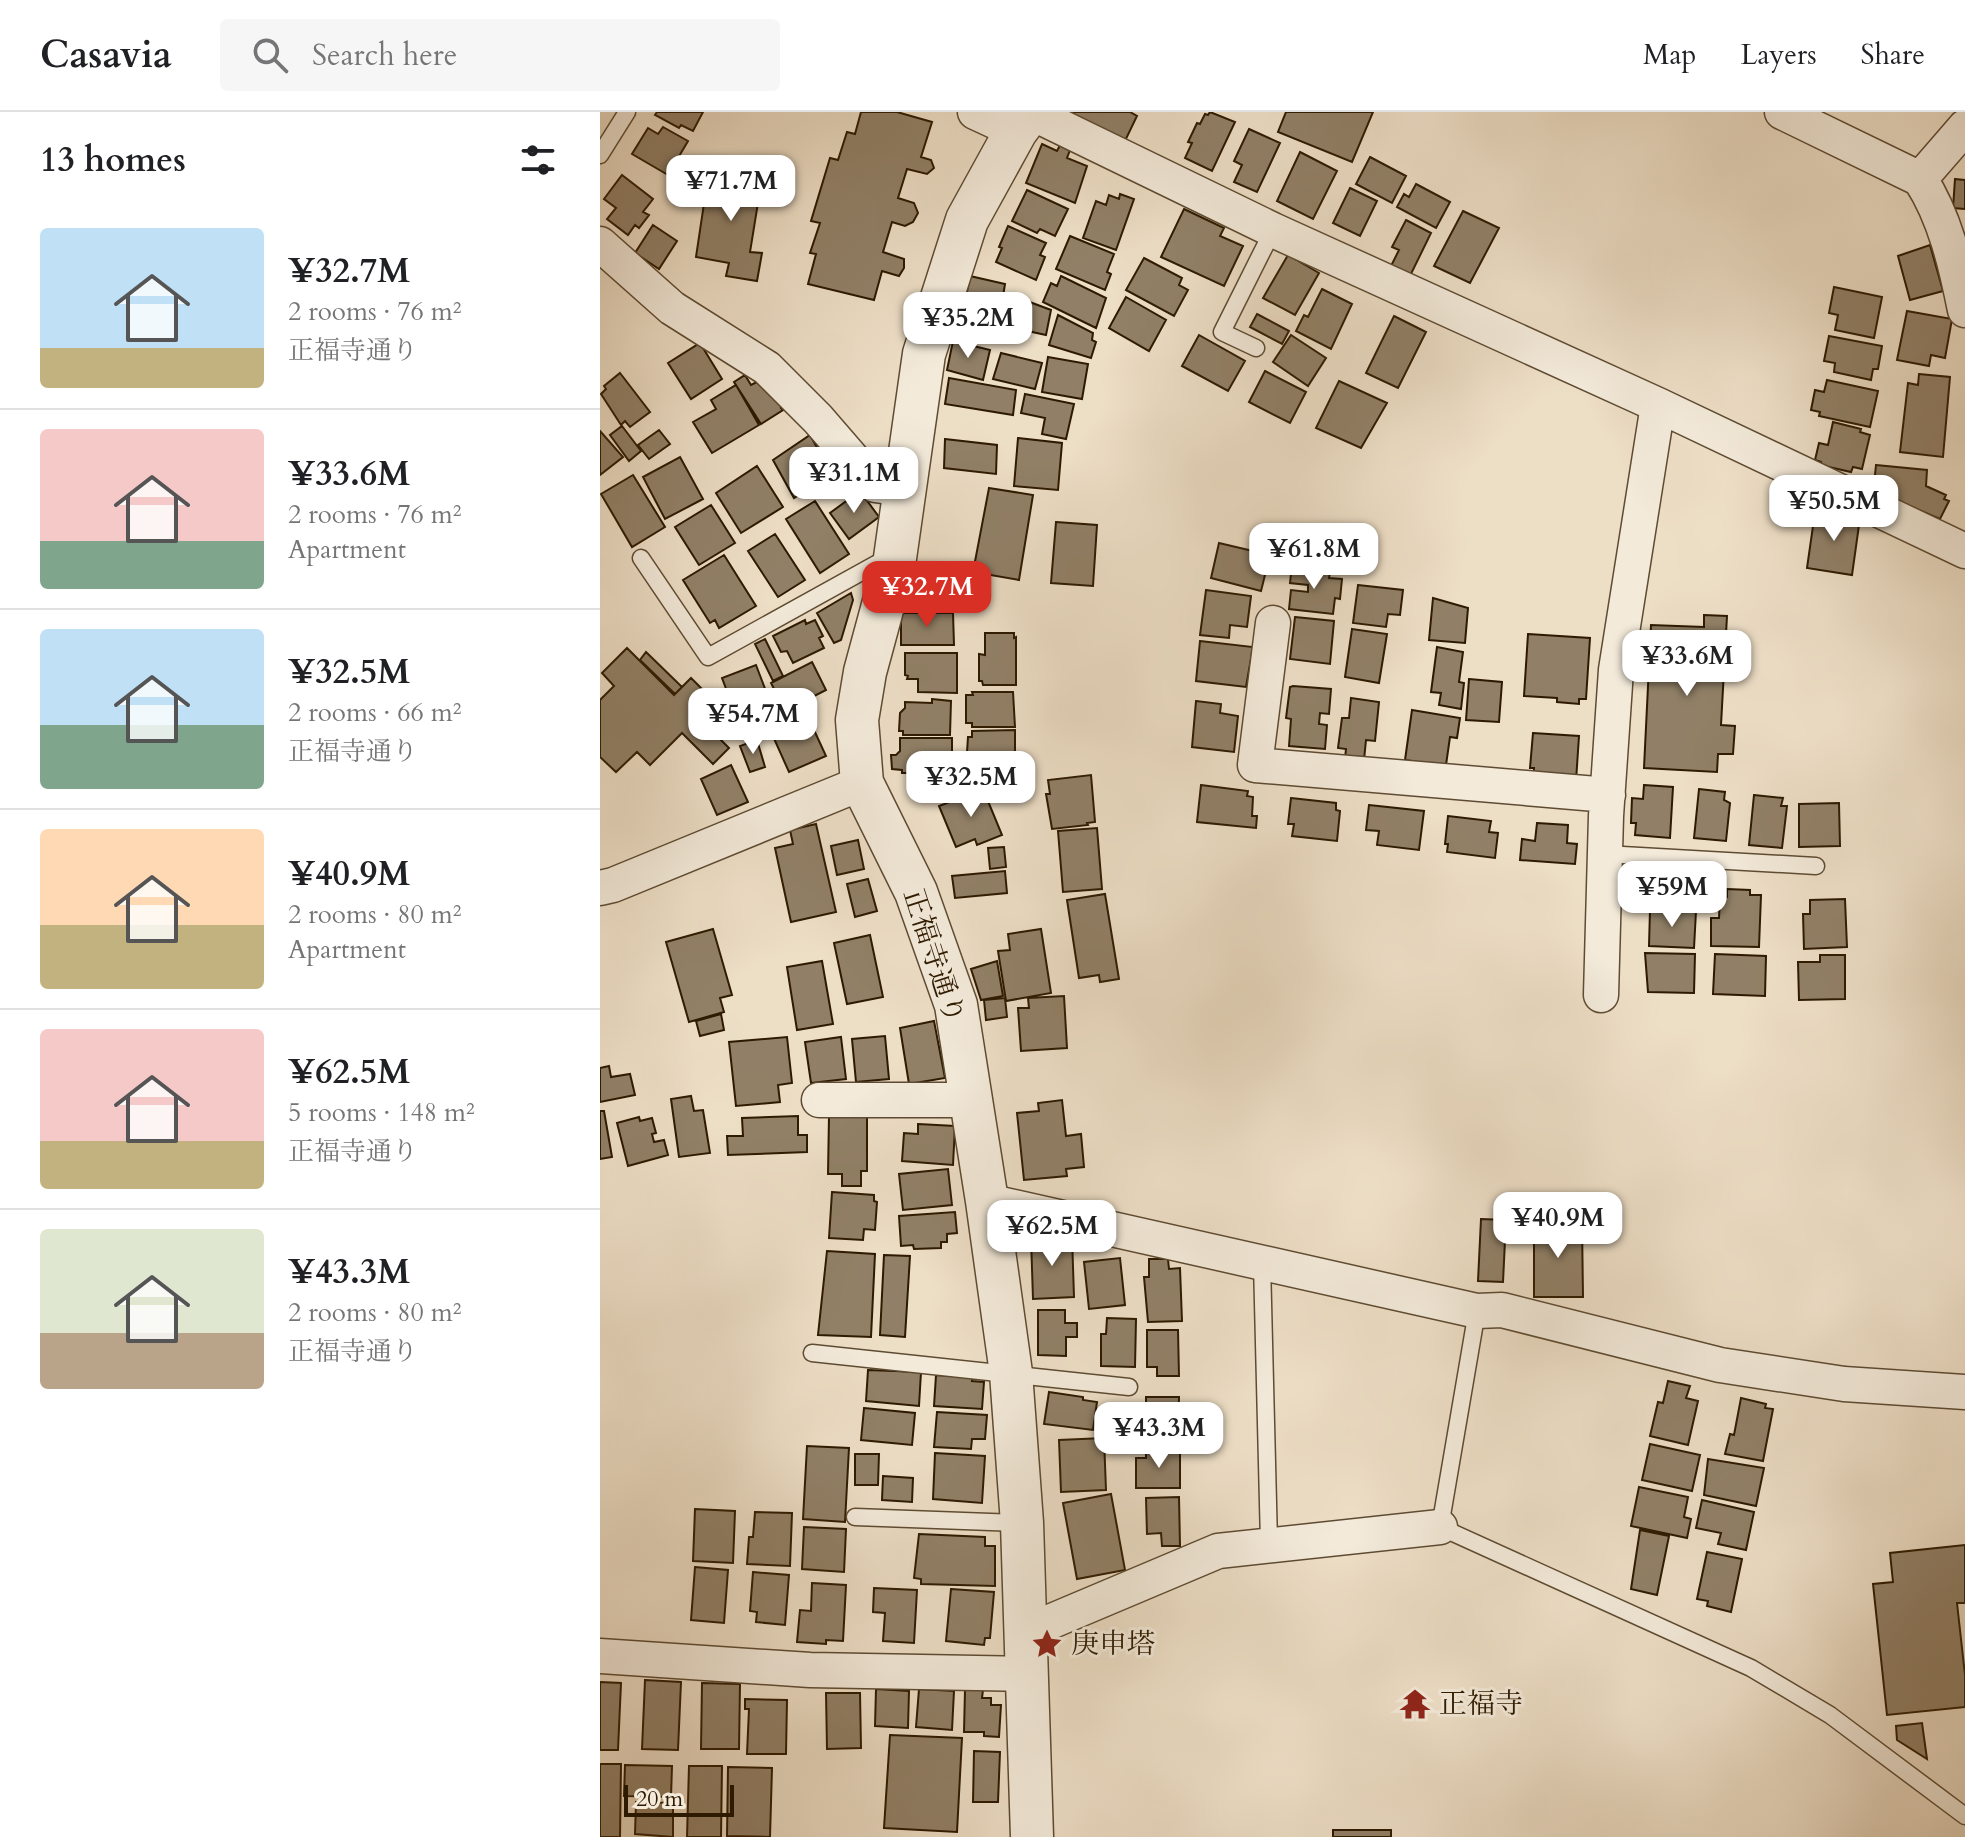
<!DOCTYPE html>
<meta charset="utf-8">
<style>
:root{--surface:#fff;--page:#f6f6f6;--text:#202124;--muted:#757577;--line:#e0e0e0;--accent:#d93025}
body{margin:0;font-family:Cardo,"Noto Serif JP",serif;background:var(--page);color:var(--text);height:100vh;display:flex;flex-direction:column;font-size:30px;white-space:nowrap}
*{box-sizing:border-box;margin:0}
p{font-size:26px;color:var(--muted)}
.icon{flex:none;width:44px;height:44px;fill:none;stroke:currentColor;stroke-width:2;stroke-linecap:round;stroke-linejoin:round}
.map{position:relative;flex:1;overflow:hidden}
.sheet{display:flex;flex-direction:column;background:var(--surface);width:600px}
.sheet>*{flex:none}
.scale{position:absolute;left:24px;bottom:20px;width:110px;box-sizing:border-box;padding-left:8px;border:4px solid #2e1a00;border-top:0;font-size:22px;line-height:28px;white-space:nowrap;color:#2e1a00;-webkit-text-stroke:6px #f3eada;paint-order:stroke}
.price{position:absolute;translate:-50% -68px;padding:0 18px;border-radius:16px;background:#fff;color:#222;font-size:26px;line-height:52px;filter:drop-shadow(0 2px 4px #0008)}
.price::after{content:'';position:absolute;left:50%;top:48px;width:24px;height:18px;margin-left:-12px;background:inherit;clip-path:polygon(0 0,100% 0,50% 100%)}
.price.active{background:var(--accent);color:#fff}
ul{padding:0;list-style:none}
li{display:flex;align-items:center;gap:24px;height:200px;padding:0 40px}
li+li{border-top:2px solid var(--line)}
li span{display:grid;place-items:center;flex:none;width:224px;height:160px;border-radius:8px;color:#555}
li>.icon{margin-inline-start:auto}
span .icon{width:96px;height:96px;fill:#fffc;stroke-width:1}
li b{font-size:34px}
h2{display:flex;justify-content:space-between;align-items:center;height:96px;padding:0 40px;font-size:34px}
header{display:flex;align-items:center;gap:48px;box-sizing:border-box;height:112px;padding:0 40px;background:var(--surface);border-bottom:2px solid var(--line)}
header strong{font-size:38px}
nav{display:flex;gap:44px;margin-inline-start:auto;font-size:28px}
.search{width:560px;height:72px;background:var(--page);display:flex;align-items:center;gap:20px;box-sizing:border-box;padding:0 28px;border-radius:8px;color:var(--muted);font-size:30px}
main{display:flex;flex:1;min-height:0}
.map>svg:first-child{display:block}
.building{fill:#918067;stroke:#2e1a00;stroke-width:2}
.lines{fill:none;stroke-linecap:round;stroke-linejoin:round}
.service-casing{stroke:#5e4b32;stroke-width:19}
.minor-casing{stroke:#5e4b32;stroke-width:37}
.tertiary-casing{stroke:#5e4b32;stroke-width:45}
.service{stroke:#f3eada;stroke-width:16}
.minor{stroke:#f3eada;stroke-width:34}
.tertiary{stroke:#f3eada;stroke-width:42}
.labels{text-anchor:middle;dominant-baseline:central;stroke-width:6;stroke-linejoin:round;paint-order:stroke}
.street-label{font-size:28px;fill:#2e1a00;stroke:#f3eada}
.poi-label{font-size:28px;fill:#2e1a00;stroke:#f3eada;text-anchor:start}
</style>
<header>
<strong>Casavia</strong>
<div class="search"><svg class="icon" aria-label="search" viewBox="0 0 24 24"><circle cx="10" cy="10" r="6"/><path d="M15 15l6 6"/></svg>Search here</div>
<nav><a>Map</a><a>Layers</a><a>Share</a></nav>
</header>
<main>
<section class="sheet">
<h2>13 homes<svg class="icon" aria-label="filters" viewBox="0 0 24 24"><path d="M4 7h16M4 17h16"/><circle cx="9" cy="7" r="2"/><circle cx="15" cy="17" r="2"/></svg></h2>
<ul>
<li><span style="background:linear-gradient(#bfe0f5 75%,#c2b280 0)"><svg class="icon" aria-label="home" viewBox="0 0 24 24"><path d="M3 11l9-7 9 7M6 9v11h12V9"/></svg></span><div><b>¥32.7M</b><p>2 rooms · 76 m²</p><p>正福寺通り</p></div></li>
<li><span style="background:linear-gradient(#f6c9c9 70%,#7fa58c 0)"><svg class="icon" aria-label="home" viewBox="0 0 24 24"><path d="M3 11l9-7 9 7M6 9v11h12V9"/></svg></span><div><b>¥33.6M</b><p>2 rooms · 76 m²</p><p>Apartment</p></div></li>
<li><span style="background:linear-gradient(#bfe0f5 60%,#7fa58c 0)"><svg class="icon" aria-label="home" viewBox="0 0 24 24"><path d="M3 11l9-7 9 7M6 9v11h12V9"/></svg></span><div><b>¥32.5M</b><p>2 rooms · 66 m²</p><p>正福寺通り</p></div></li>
<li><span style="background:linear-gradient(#ffd9b3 60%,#c2b280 0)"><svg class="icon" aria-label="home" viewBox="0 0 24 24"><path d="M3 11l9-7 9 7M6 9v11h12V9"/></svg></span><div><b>¥40.9M</b><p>2 rooms · 80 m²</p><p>Apartment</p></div></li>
<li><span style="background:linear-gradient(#f6c9c9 70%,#c2b280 0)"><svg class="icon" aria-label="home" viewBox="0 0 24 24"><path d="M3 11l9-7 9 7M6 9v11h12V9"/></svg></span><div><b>¥62.5M</b><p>5 rooms · 148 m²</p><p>正福寺通り</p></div></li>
<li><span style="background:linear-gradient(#dfe7d0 65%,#b9a48a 0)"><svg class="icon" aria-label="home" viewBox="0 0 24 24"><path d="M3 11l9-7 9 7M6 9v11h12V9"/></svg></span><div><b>¥43.3M</b><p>2 rooms · 80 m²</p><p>正福寺通り</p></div></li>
</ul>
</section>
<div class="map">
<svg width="1365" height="1725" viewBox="0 0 1365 1725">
<rect width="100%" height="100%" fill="#eddec6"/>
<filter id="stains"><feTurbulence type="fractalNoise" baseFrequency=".0025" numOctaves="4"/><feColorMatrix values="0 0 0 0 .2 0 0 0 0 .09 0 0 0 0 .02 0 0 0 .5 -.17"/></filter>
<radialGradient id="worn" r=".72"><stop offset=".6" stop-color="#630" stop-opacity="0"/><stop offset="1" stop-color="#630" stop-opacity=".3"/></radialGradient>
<!-- building -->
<path class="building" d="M57 0H103L93 19 81 13 79 16 55 3Z
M261 0H297L332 10 321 45 331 48 334 56 327 62 307 57 298 86 314 91 318 101 313 110 305 114 292 110 283 140 304 147V156L299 164 282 159 274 188 208 172 216 142 210 141 220 111 211 109 230 46 238 48 247 20 255 22Z
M469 0H530L537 4 525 29Z
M610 0 635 10 612 59 585 46 592 31 588 30 597 11 600 12 605 2 608 3Z
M686 0H773L752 50 678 20Z
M63 15 88 29 68 63 32 42 48 16 58 22Z
M649 17 680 31 657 80 634 70 642 53 634 49Z
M442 32 457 39 460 33 470 38 467 46 487 54 475 91 426 71Z
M700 40 737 59 713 107 677 89Z
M770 45 806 64 792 91 756 72Z
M109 58 162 66 150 140 162 141 157 169 126 164 129 151 96 145Z
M22 63 53 87 43 100 49 103 39 116 35 113 28 123 7 107 16 96 4 87Z
M1355 67 1365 68V97L1353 96Z
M816 72 850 90 836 116 797 95 804 82 809 85Z
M750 76 777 89 760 124 733 111Z
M427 78 468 97 455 124 440 117 437 121 412 109Z
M520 82 534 87 516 138 483 126 496 89 506 93 509 83 519 87Z
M584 97 624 116 620 124 643 134 624 174 561 145Z
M863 99 899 116 870 171 834 154Z
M806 108 831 121 809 166 790 156 799 138 792 135Z
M53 113 77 129 59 157 35 141Z
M408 114 446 131 440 143 445 145 436 168 396 150 402 136 399 135Z
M470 124 514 142 507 160 511 162 505 178 456 157Z
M1330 133 1343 179 1310 188 1298 144Z
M688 143 719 161 695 203 663 186Z
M544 146 582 166 579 173 588 178 574 204 526 178Z
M370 164 405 172 399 209 363 200Z
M461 164 506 186 496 216 443 190 451 171 457 174Z
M1234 175 1282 185 1274 226 1235 218 1238 203 1229 201Z
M722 177 752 192 731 237 696 219 704 203 708 205Z
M411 183 451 198 446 223 404 214Z
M526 185 566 208 549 239 509 216Z
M1307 199 1352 207 1345 246 1331 243 1329 254 1297 248Z
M657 202 689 219 682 232 650 215Z
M458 203 493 221 492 228 496 230 491 246 449 233Z
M794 204 826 220 798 276 766 261Z
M599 223 645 249 628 279 582 254Z
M691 223 726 246 708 274 673 250Z
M1229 224 1282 234 1278 257H1273L1271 268 1234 260 1235 251 1224 249Z
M353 229 390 238 383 268 347 258Z
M100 231 122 267 91 287 68 251Z
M401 241 442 251 435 277 393 267Z
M448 245 488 252 482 287 442 280Z
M665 259 706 280 690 311 649 290Z
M20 261 50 300 30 315 25 309 21 313 1 282 6 277 4 274Z
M1319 262 1350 265 1343 345 1300 340 1308 271 1318 273Z
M145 263 151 273 159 269 185 294 181 296 183 298 161 312 134 270Z
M349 266 416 278 413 303 345 292Z
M1227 268 1278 279 1270 315 1219 304 1220 300 1211 298 1215 278 1224 280Z
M739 269 787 291 761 336 716 316Z
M136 273 159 313 112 341 93 310 116 297 111 288Z
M425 282 474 292 466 327 442 322 445 306 421 301Z
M1233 310 1261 317 1260 320 1270 323 1262 357 1253 355 1251 360 1220 353 1221 350 1215 348 1219 331 1228 333Z
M22 314 41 339 29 349 10 323Z
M59 318 70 332 49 347 38 333Z
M0 319 23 345 0 363Z
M210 323 232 362 194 386 173 348Z
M418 326 462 331 458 378 414 374Z
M345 327 397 333 396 362 344 356Z
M80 345 103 387 65 407 43 365Z
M1276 353 1327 358 1326 374 1346 383 1344 387 1349 389 1340 407 1293 387 1294 376 1274 373Z
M157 354 183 395 141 421 116 381Z
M33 363 65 415 32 435 1 382Z
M389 376 433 383 419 468 373 460Z
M260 379 279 405 249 427 230 401Z
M215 389 249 442 220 461 186 407Z
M111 393 135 431 99 453 75 415Z
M1215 400 1260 406 1252 463 1207 456Z
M456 410 497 413 493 474 451 471Z
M175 422 205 468 178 485 148 439Z
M619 431 670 443 661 479 611 466Z
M124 443 156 494 119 516 115 508 110 511 83 468Z
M692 453 706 455V459L730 461 729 466 742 467 740 487 735 486 733 502 689 497 691 478 708 480V473L690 471Z
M758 473 803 478 800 503 788 502 786 515 753 511Z
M606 478 651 484 647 515 630 513 629 526 600 523Z
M251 481 253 488 241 528 234 531 217 501Z
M833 486 868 496 865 531 829 528Z
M301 501H353L354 533H301Z
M1104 503 1127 504 1121 613 1135 614 1133 642H1118L1117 660 1044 656 1051 513 1104 515Z
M695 505 734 509 730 552 690 547Z
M205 508 206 512 215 508 223 524 219 526 224 536 193 551 187 539 181 540 173 524Z
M752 517 787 522 779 571 745 565Z
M385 521H414V526L416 525V573H383L382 569H379V542L385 543Z
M928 522 990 526 986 587H979V592L957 590V586L924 584Z
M165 527 183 564 173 569 155 532Z
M600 529 653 535 646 575 596 569Z
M837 535 863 540 859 570 864 571 861 597 839 593 841 581 831 580Z
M27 536 74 583 91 566 114 589 104 598 122 616 115 622 129 636 113 652 82 621 50 653 37 640 16 660 0 645V588L14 574 2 561Z
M46 540 82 575 75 582 40 548Z
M305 541H357V581L318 580V567H307L308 564 305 563Z
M212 550 226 578 185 599 171 571Z
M156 553 175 603 141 616 122 566Z
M869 567 902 570 899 610 866 608Z
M693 574 731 577 729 602 720 601 719 612 727 613 725 637 689 634 691 607 686 606 690 575Z
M372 580H413L415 615H372V611H366V583H373Z
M751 586 779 590 775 629 766 628 764 648 745 646 746 637 738 636 742 606H749Z
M332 587 351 589 350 623H303V619H299L300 601 305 596V590L332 591Z
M596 589 621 592 620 601 638 604 634 640 592 635Z
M812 598 860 606 857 626 850 625 845 660 824 651 805 648Z
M208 605 226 644 189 660 172 622Z
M415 618V651H395V656H366L368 625H372V619Z
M933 621 979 624 976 669 933 666 934 656H930Z
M300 626H352V642H358V652H351L352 655H331L332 661H302V658L292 657 291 643H296L300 639Z
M157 628 165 655 150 660 140 634Z
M131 653 148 690 117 703 101 667Z
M491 663 495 710 487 711 488 713 452 717 446 682H450L448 668Z
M601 673 648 679 647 684 653 685 652 704H657L656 716 597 710Z
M1044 673 1073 675 1070 726 1035 723 1036 711H1031L1032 686 1043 687Z
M383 677 402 723 377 733 375 727 356 735 339 694Z
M1099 677 1125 680 1124 688 1130 691 1126 729 1094 726Z
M1154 683 1183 686 1181 694H1187L1182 736 1149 733Z
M691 686 736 691V698L740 699 737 729 692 724 694 712H688Z
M1239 691 1240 734 1199 735V692Z
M769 693 824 699 819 738 777 733 779 719 766 718Z
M848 704 891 709 889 720 898 721 895 746 847 740 848 732H845Z
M937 711 968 713 967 731 977 732 975 752 920 748 922 727 935 729Z
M216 712 236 800 191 810 175 736 193 732 190 718Z
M497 716 502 777 463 780 458 719Z
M258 728 264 757 237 763 231 734Z
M404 735 406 755 390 757 388 736Z
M405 759 407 781 355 786 352 764Z
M1040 763 1078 764V770H1098L1097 797 1048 796V784H1040Z
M268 767 277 799 255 805 247 772Z
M1127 777 1150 778V783H1161L1159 835 1111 834V806H1119L1120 785H1127Z
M505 782 519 867 500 870 499 863 479 866 467 788Z
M1245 787 1247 835 1204 837 1203 802H1210V788Z
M1050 798 1096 799 1094 836 1049 834Z
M113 817 132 883 120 886 124 900 89 910 66 830Z
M441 817 451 881 406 889 398 839 410 838 408 822Z
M270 823 283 885 247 892 234 831Z
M1045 841 1095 842 1094 881 1048 880Z
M1115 842 1166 844 1165 884 1113 882Z
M1220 843H1245V887L1199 888 1198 850H1220Z
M222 849 233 912 197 918 187 855Z
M397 849 403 884 381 888 371 857Z
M464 884 467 936 421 939 418 896H429L428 886Z
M405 886 407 905 386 908 384 888Z
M121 902 124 918 100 924 96 909Z
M334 909 345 966 309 972 300 916Z
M285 924 289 967 256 970 252 927Z
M187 925 192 971 178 973 180 990 136 994 129 930Z
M241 925 246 967 211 971 205 930Z
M9 954 11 965 30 962 35 983 0 990V956Z
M91 984 94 999 103 998 110 1041 79 1045 71 987Z
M462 988 466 1024 481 1022 484 1055 466 1057 467 1064 424 1068 417 1001 439 999 438 991Z
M0 999H4L12 1045 0 1047Z
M198 1004V1023H207V1040L128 1043 127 1024H143L142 1006Z
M229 1004H267V1059H261V1074H242V1062H228Z
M39 1005 40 1009 52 1006 56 1021 52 1022 54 1030 64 1028 68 1043 28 1054 17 1011Z
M318 1012 355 1014 353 1053 302 1049 304 1021 318 1022Z
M348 1057 352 1093 303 1098 299 1062Z
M232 1080 274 1083V1089L277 1090 275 1118 264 1117 263 1128 229 1126Z
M355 1100 357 1121 347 1122V1130H341V1136L314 1137 313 1133 301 1134 299 1104Z
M881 1107 906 1108 903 1170 878 1169Z
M934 1111H982L983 1185H934Z
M472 1124 474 1185 433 1187 431 1126Z
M227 1139 275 1142 271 1225 218 1223Z
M284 1143 310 1144 305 1225 280 1223Z
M520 1146 525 1193 489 1197 484 1150Z
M549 1147H568L569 1157 580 1156 582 1209 548 1210 544 1165H549Z
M438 1198H465V1211H477V1225H466V1244L438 1243Z
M507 1206 536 1207 535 1255 501 1254V1222H506Z
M547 1218H578L579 1264H557V1255H547Z
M268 1258 321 1260 319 1294 266 1289Z
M336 1263 373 1265 372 1269 384 1270 382 1297 334 1294Z
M1068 1269 1090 1274 1086 1286 1098 1289 1088 1333 1050 1324 1058 1290 1063 1291Z
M449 1280 483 1285V1288L497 1290 493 1318 444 1312Z
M546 1285H579L578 1330H546Z
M1141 1286 1166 1292 1165 1296 1173 1297 1163 1349 1125 1342 1130 1322 1134 1323Z
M264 1296 315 1301 312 1333 261 1328Z
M337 1300 387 1303 385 1327H372L371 1337 334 1335Z
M504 1326 506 1378 461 1380 459 1328Z
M1050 1332 1100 1343 1092 1379 1042 1368Z
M207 1334 249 1336 245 1410 203 1407Z
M546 1339H580V1376H536V1346H546Z
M335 1341 385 1344 382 1391 333 1387Z
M255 1342H279L278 1373H255Z
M1108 1347 1164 1356 1156 1394 1104 1383Z
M283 1364 313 1366 312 1390 282 1388Z
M1039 1375 1088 1385 1084 1405 1091 1407 1087 1426 1031 1414Z
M511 1382 525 1458 477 1467 463 1391Z
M579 1385 580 1434H562L561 1421 547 1422 546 1386Z
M1102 1388 1154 1400 1146 1438 1118 1432 1121 1421 1096 1416Z
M95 1397 135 1399 133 1451 93 1449Z
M155 1400 192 1401 190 1454 147 1452 149 1425H153Z
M204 1415 246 1417 244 1460 202 1457Z
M1040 1418 1069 1424 1057 1483 1031 1477Z
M319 1422 385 1425V1434H395V1474L321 1472V1467L314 1466Z
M1365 1433V1491H1357L1365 1563V1595L1287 1603 1273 1472 1293 1470 1290 1441Z
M1107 1440 1142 1447 1131 1500 1107 1494 1108 1489 1097 1487Z
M95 1455 128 1458 124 1511 91 1508Z
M153 1460 189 1463 185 1513 156 1510 157 1500 150 1499Z
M212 1471 246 1473 243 1529 226 1528V1532L197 1530 200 1498 211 1499Z
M274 1476 317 1478 314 1531 283 1529 285 1501 273 1500Z
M351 1477 394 1480 390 1526H385L384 1533 346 1529Z
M45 1568 81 1570 78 1638 42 1637Z
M0 1570 21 1571 18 1638H0Z
M102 1571 140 1572 139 1637H101Z
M276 1577 309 1579 308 1616 275 1614Z
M319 1577 354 1579 352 1618 316 1615Z
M365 1578H383L382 1586H391V1593H401L399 1625 384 1624V1620H364Z
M226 1581H260L261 1636 227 1637Z
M145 1587 187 1588 186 1642H147L149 1597H145Z
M1322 1611 1327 1647 1297 1628 1296 1614Z
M290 1623 362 1626 357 1720 284 1716Z
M374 1639 400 1640 398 1690H373Z
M0 1652H21L20 1725H0Z
M25 1653 72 1654 71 1685 24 1684Z
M89 1654H122L121 1725H87Z
M128 1655 172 1656 170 1725 127 1724Z
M36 1690 73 1691V1725L35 1722Z
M733 1718H791V1725H733Z"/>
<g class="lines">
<!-- service casing -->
<g class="service-casing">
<path id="service" d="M0 43 27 0
M656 236 622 220 673 118
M41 446 108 545 276 452 291 453
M1005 742 1216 754
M662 1151 669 1431
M877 1199 840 1415 1151 1556 1230 1603 1365 1704
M212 1241 529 1275
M255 1405 420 1411"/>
</g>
<!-- minor casing -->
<g class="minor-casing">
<path id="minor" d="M375 0 416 19
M430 0 673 118 1058 293 1365 439
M1182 0 1320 67C1345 105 1356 153 1365 198
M1320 67 1365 15
M0 132 72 196 167 256 218 307 275 373 305 377
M673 511 655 653 1008 683
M0 776 13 773 262 671
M1001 883 1006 704 1016 558 1058 293
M219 988H369
M387 1089 877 1199 902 1198 1120 1253 1244 1272 1365 1280
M426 1520 618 1439 840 1415
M0 1544 210 1558 426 1562"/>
</g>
<!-- tertiary casing -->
<g class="tertiary-casing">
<path id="tertiary" d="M430 0 416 19 367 108 324 242 294 453 265 560 257 608 262 671 316 780 356 893 387 1089 411 1261 422 1411 432 1725"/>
</g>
<!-- service -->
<use href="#service" class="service"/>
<!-- minor -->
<use href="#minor" class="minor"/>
<!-- tertiary -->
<use href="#tertiary" class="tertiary"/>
</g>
<!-- icons -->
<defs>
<g id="sight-bare" transform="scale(2.4)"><path d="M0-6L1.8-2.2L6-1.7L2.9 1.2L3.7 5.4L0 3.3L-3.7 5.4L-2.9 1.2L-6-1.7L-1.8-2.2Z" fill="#8f2418" stroke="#f3eada" stroke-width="2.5" paint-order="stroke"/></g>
<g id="temple-bare" transform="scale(2.4)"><path d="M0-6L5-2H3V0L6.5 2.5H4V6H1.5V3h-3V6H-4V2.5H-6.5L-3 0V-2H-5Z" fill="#8f2418" stroke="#f3eada" stroke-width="2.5" paint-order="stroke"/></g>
</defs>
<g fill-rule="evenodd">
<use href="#sight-bare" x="447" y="1532"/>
<use href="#temple-bare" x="815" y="1592"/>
</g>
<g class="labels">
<!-- street labels -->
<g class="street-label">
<text transform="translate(334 844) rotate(72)">正福寺通り</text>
</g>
<!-- poi labels -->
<g class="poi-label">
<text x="471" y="1532">庚申塔</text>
<text x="839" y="1592">正福寺</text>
</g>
</g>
<rect width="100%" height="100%" filter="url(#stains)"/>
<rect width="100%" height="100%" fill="url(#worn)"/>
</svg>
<div class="scale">20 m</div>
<b class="price" style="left:131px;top:111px">¥71.7M</b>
<b class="price" style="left:368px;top:248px">¥35.2M</b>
<b class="price" style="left:254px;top:403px">¥31.1M</b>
<b class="price" style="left:1234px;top:431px">¥50.5M</b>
<b class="price" style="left:714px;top:479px">¥61.8M</b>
<b class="price active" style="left:327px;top:517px">¥32.7M</b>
<b class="price" style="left:1087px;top:586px">¥33.6M</b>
<b class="price" style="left:153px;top:644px">¥54.7M</b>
<b class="price" style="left:371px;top:707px">¥32.5M</b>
<b class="price" style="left:1072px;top:817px">¥59M</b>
<b class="price" style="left:958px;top:1148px">¥40.9M</b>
<b class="price" style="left:452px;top:1156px">¥62.5M</b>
<b class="price" style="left:559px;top:1358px">¥43.3M</b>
</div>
</main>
